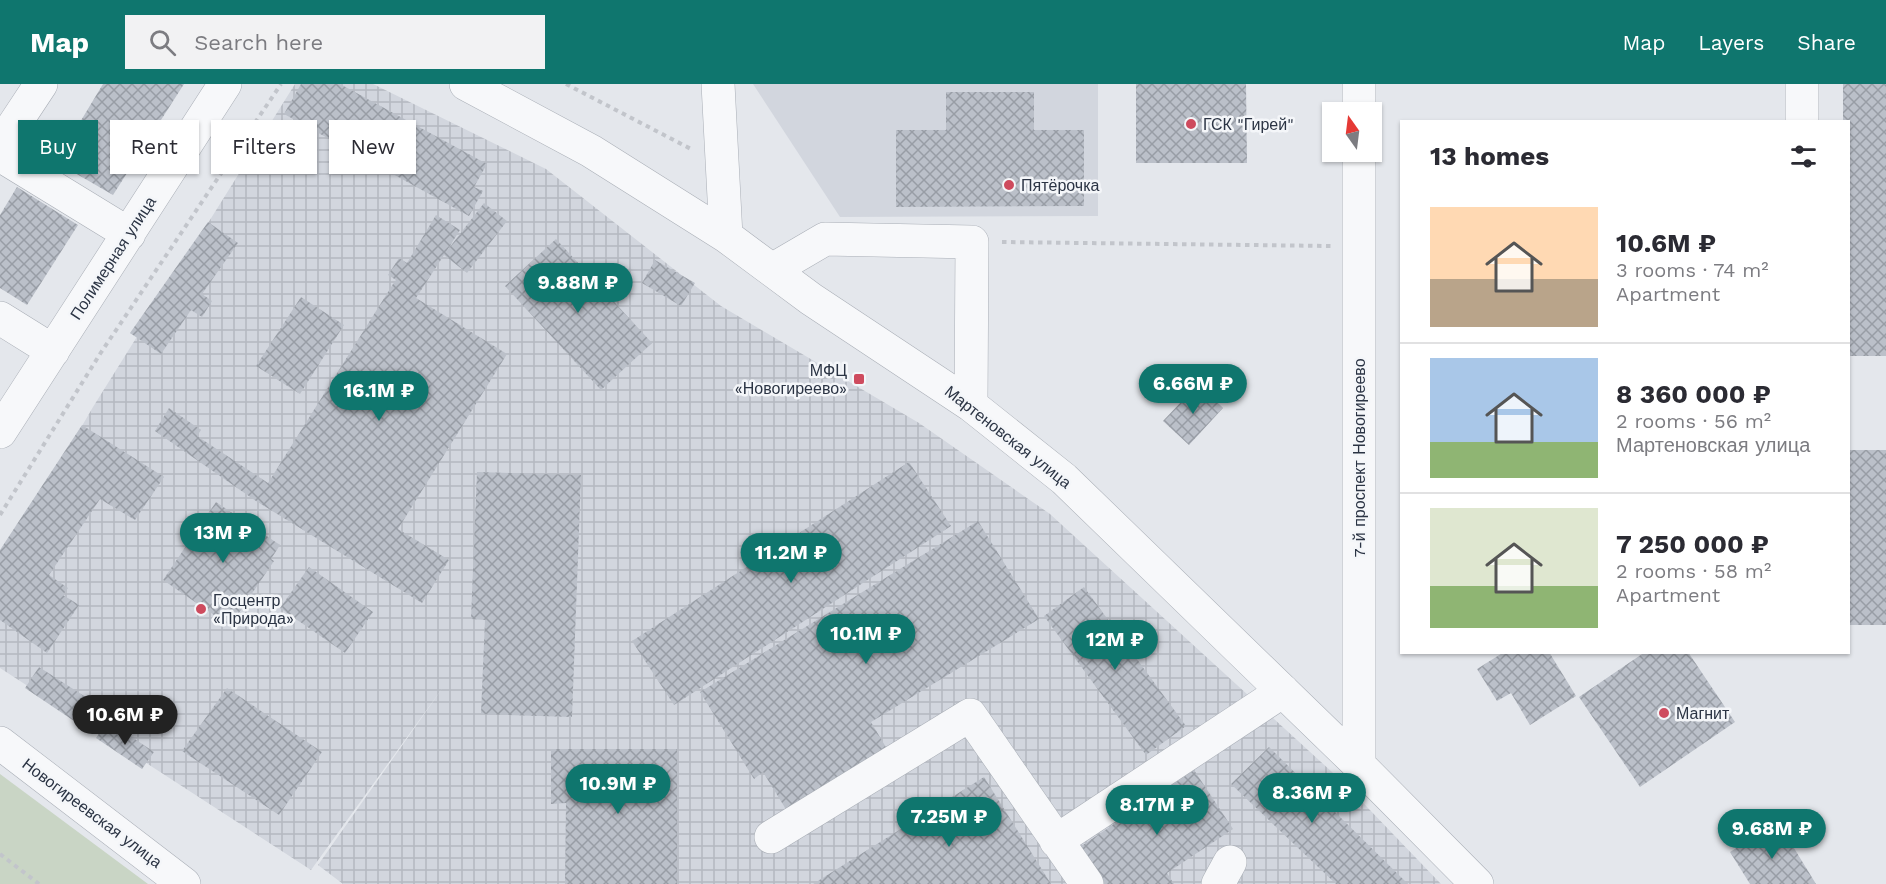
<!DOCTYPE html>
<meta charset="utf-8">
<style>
:root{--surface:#fff;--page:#f2f2f3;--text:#2b2b33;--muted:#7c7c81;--line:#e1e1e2;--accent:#0f766e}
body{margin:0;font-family:"Work Sans",sans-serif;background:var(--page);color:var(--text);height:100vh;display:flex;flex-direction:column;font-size:22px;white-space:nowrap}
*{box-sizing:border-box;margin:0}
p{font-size:20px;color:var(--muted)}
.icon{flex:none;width:33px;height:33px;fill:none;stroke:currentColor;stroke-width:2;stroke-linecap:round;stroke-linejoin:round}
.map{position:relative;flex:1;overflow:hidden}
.sheet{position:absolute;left:1400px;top:36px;width:450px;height:534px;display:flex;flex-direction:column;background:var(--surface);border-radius:0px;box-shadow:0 2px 4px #0004}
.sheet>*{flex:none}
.top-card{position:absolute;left:18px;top:36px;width:570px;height:54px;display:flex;gap:12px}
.needle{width:39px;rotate:346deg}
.buttons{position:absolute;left:1322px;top:18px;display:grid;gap:12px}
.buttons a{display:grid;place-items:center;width:60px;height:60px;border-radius:0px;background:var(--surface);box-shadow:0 2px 4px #0004;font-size:30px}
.price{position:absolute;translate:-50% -51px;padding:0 14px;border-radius:21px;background:var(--accent);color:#fff;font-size:20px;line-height:39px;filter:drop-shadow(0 2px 3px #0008)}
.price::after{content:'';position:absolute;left:50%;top:36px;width:18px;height:14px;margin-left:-9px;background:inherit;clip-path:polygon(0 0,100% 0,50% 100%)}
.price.selected{background:#222;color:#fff}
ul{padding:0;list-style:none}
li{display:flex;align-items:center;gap:18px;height:150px;padding:0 30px}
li+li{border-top:2px solid var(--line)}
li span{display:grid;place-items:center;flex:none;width:168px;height:120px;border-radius:0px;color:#555}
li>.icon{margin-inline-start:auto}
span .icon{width:72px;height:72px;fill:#fffc;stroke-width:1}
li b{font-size:26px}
h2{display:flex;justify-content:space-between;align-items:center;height:72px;padding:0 30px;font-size:26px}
.chip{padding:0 21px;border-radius:0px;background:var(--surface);box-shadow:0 2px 4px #0004;font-size:21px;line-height:54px}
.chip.selected{background:var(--accent);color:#fff}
header{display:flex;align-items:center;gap:36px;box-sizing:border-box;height:84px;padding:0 30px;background:var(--accent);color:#fff}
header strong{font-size:28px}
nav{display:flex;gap:33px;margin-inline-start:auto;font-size:21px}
.search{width:420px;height:54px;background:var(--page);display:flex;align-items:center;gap:15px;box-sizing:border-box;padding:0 21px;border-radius:0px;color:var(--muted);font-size:22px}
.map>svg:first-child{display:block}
.built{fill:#d2d6de}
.industrial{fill:url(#industrial-grid)}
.park{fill:#c9d5c5}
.building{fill:url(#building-cross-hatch)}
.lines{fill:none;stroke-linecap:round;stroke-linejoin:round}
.minor-casing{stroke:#a9aeb6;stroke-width:34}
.path{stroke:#c2c5cb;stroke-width:4;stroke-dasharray:4.5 4.5;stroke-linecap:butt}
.minor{stroke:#f7f8fa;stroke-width:33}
.poi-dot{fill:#ce4b5e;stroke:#f4f6f9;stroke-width:2}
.labels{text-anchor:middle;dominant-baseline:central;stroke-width:5;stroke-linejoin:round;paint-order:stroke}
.poi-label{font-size:16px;fill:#2b3444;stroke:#f4f6f9;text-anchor:start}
.street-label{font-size:16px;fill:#2b3444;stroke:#f4f6f9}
</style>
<header>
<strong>Map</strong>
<div class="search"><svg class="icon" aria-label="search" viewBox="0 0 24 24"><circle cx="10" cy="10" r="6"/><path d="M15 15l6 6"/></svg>Search here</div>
<nav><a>Map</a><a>Layers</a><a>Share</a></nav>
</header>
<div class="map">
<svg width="1886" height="800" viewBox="0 0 1886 800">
<defs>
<pattern id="industrial-grid" width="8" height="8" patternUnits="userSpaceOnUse" patternTransform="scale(1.5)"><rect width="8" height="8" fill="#d2d6de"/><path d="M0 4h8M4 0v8" fill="none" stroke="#b4b8c0"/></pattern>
<pattern id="building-cross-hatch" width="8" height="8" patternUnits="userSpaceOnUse" patternTransform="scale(1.5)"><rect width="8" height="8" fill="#bbc0c9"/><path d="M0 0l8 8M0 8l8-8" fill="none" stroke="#989da5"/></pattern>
</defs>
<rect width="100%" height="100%" fill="#e4e7ec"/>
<!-- built -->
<path class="built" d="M753 0H1098V132L840 133Z"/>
<!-- industrial -->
<path class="industrial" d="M295 0H373L546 85 721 222 919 339 1050 430 1344 699 1441 800H343L318 781 444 602 311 786 0 584V483L93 323Z"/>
<!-- park -->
<path class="park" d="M0 690 148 800H0Z"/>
<!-- building -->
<path class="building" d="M103 0H184L113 111 56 78Z
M301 0H340L487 80 474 103 483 107 469 132 284 30Z
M1136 0H1246L1247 79H1136Z
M1843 0H1886V272H1848V38H1843Z
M946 8H1034V46H1084V122L896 123V46H946Z
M17 103 78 141 27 221 0 204V131Z
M484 119 507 137 467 189 444 171 416 214 507 270 398 445 449 476 422 519 256 417 155 347 169 324 201 346 197 352 268 399 393 200 396 196 388 191 399 174 407 179 436 131 460 146 446 168Z
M208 138 238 159 202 210 212 217 202 233 191 226 161 270 130 249Z
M556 155 652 259 601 306 505 202Z
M655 176 695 199 681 222 642 199Z
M301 213 344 241 300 310 256 282Z
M1198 300 1223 324 1189 361 1163 337Z
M82 341 164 393 135 436 100 415 49 491 68 504 63 511 79 521 47 569 0 536V466Z
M1848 366H1886V541H1848Z
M909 378 951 442 674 621 632 557Z
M477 388 581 391 572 633 481 630 485 536 471 535Z
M216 418 280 461 271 475 274 477 230 542 163 496Z
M978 437 1039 535 871 638 887 665 787 727 763 688 754 695 700 608Z
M309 483 373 528 345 569 280 524Z
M1084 503 1186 642 1146 671 1044 532Z
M1504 568H1549L1576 612 1530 641 1511 609 1497 617 1477 585Z
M1645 568H1688L1735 638 1640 703 1579 613Z
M39 583 98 621 83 643 25 604Z
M227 604 322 668 279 731 182 667Z
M106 639 124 652 126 649 154 668 142 685 96 654Z
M1269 663 1408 800H1336L1231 700Z
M551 665H677V800H565L566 719 551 720Z
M1194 686 1233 745 1167 789 1174 800H1101L1077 765Z
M984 693 1051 800H813Z
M1778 738 1816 800H1750L1730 768Z"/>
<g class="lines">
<!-- minor casing -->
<g class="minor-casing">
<path id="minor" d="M466 0 591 67 726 152 811 215 971 321 1064 395 1359 681 1477 800
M718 0 726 152
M1802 0V38
M1359 28V0
M0 62 41 0
M1359 68V681
M0 71 129 150
M772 186 825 155 972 158 971 321
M0 234 53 267
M0 348 225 0
M0 659 184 800
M771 753 970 631 1087 800
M1056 757 1283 607
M1218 800 1230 778"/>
</g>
<!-- path -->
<path class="path" d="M566 0 691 65
M1002 158 1331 162
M0 431 100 270 281 0
M0 770 39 800"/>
<!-- minor -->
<use href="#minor" class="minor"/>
</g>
<!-- markers -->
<g class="poi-dot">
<circle cx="1191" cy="40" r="6"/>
<circle cx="1009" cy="101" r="6"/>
<rect x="853" y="289" width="12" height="12" rx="3"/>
<circle cx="201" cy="525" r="6"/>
<circle cx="1664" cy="629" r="6"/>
</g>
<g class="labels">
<!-- poi labels -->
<g class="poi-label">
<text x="1203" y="40">ГСК "Гирей"</text>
<text x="1021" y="101">Пятёрочка</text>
<text x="847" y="286" text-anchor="end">МФЦ<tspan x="847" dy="18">«Новогиреево»</tspan></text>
<text x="213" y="516">Госцентр<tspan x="213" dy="18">«Природа»</tspan></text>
<text x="1676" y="629">Магнит</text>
</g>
<!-- street labels -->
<g class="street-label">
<text transform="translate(113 174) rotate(-57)">Полимерная улица</text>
<text transform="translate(1008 353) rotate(38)">Мартеновская улица</text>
<text transform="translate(1359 374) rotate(-90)">7-й проспект Новогиреево</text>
<text transform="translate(92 729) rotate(37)">Новогиреевская улица</text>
</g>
</g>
</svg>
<div class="buttons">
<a><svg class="needle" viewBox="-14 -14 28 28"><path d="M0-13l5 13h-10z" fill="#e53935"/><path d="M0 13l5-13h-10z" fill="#7c7c81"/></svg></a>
</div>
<b class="price" style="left:578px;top:230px">9.88M ₽</b>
<b class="price" style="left:1193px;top:331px">6.66M ₽</b>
<b class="price" style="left:379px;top:338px">16.1M ₽</b>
<b class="price" style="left:223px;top:480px">13M ₽</b>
<b class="price" style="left:791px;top:500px">11.2M ₽</b>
<b class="price" style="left:866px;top:581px">10.1M ₽</b>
<b class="price" style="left:1115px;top:587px">12M ₽</b>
<b class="price selected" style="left:125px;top:662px">10.6M ₽</b>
<b class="price" style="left:618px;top:731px">10.9M ₽</b>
<b class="price" style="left:1312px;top:740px">8.36M ₽</b>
<b class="price" style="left:1157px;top:752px">8.17M ₽</b>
<b class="price" style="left:949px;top:764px">7.25M ₽</b>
<b class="price" style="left:1772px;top:776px">9.68M ₽</b>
<div class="top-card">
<a class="chip selected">Buy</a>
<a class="chip">Rent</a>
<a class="chip">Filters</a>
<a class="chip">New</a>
</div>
<section class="sheet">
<h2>13 homes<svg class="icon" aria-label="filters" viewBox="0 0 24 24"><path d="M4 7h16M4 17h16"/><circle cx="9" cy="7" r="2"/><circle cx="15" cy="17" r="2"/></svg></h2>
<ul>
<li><span style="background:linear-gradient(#ffd9b3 60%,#b9a48a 0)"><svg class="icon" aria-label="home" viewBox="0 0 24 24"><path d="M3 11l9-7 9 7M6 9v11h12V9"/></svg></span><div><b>10.6M ₽</b><p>3 rooms · 74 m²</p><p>Apartment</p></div></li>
<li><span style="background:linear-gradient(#a9c7e8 70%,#8fb573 0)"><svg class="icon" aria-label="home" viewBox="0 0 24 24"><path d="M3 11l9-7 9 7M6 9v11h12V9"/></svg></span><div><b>8 360 000 ₽</b><p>2 rooms · 56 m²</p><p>Мартеновская улица</p></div></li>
<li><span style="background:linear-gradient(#dfe7d0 65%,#8fb573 0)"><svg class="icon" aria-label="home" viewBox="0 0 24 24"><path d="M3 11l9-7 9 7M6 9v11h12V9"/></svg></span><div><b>7 250 000 ₽</b><p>2 rooms · 58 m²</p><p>Apartment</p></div></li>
</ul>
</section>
</div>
